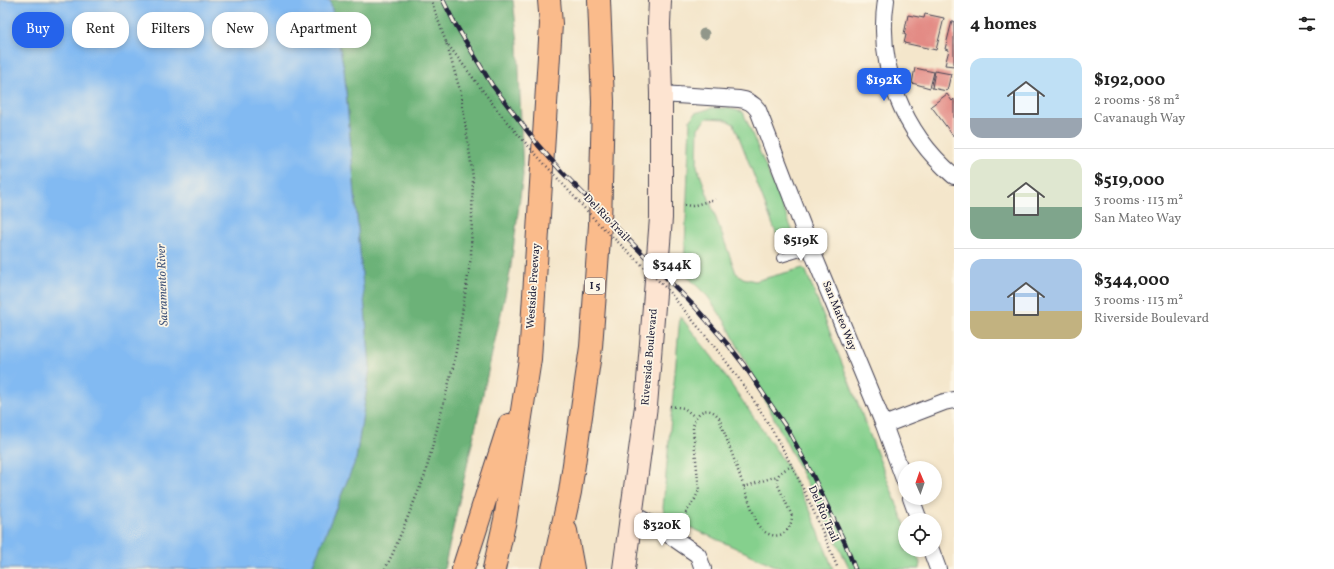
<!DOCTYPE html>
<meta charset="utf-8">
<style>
:root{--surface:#fff;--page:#f2f2f2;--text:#222;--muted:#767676;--line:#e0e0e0;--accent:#2563eb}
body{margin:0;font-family:Vollkorn,serif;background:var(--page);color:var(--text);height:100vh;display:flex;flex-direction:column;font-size:15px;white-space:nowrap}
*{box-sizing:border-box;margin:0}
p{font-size:13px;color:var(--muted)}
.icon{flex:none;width:22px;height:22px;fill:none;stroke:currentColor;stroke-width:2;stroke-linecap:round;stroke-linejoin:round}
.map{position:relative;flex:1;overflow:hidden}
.drawer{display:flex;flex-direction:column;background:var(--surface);width:380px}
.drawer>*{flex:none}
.hud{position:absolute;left:12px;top:12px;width:380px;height:36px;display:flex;gap:8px}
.needle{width:26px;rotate:358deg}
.fabs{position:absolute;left:898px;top:461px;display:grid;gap:8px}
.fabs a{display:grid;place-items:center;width:44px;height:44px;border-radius:50%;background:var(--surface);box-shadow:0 2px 6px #0003;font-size:20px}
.price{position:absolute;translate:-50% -34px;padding:0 9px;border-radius:8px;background:#fff;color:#222;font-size:13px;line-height:26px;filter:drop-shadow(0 1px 2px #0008)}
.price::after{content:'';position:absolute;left:50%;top:24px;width:12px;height:9px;margin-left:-6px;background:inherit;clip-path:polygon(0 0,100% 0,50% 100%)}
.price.current{background:var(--accent);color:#fff}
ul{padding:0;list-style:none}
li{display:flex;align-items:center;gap:12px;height:100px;padding:0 16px}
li+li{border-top:1px solid var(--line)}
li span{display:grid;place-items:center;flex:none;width:112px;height:80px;border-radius:12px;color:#555}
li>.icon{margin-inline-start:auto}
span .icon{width:48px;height:48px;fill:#fffc;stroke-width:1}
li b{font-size:17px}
h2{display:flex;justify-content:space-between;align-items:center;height:48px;padding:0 16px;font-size:17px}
.chip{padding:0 14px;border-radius:16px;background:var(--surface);box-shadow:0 2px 6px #0003;font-size:14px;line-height:36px}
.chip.current{background:var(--accent);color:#fff}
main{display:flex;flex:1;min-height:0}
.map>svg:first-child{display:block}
.green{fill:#85d08d;stroke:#547964}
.forest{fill:#6cb278;stroke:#476a5a}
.water{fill:#82baf2;stroke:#526e96}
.building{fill:#e38b85}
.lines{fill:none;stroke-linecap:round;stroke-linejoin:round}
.service-casing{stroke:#423f51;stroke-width:10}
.minor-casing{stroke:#423f51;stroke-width:18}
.secondary-casing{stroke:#423f51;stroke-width:24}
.motorway-casing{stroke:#423f51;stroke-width:24}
.path{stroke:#423f51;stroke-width:2.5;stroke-dasharray:1 3;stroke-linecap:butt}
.service{stroke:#fff;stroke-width:8}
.minor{stroke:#fff;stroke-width:16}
.secondary{stroke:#fde4d1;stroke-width:22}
.motorway{stroke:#fabb8b;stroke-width:22}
.rail-casing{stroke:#22223b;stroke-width:4.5}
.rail{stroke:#fcf5e5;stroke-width:3;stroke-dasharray:9;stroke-linecap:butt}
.path-bridge{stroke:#423f51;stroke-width:2.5;stroke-dasharray:1 3;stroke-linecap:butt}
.tree{fill:#91978a}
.labels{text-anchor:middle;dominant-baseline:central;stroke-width:3.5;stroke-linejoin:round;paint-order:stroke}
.shield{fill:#fcf5e5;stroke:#63616e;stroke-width:1}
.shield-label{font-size:10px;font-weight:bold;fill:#22223b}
.street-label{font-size:11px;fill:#22223b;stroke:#fcf5e5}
.water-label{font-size:12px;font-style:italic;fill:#44577b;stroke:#fcf5e5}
</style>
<main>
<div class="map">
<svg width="954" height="569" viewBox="0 0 954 569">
<rect width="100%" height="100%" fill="#fcf5e5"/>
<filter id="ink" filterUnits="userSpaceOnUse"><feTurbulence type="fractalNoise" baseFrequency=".025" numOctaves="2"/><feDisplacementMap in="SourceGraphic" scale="8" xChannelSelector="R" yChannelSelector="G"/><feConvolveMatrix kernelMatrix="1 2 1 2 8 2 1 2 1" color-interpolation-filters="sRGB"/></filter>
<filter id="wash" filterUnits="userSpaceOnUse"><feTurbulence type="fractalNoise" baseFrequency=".012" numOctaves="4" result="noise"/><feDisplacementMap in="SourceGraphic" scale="16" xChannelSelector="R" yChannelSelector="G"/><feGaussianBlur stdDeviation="0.9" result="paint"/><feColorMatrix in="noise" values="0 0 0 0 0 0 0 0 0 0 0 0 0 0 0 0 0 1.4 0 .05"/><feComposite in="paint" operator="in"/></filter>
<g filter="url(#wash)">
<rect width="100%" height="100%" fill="#f4e6cb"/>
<!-- green -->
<path class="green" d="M712 108H727L743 112 796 239C790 245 786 243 779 241L734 124 724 119 707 118 698 128 697 166 736 273 743 278 755 281 803 268 806 271 905 525V550H915L920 563 919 569H850L726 323 708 297 684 273 690 120 695 113Z
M680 316 713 358 785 463 810 510 833 569H782L672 519 665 515 663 508Z"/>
<!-- forest -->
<path class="forest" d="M330 0H513L518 43 523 175 510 273 444 569H311L356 459 370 367 344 69Z"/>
<!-- water -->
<path class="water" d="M0 0H330L344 69 370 367 356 459 311 569H0Z"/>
<g id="blocks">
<!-- building -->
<path class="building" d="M925 14 944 18 936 50 904 43 906 35 904 34 908 15 924 18Z
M952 21H954V66L945 65 949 50 945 49Z
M915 68 934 72 930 88 912 83Z
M935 71 951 74 947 91 932 88Z
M947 94 952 101 954 99V137L931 106Z"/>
</g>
</g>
<g filter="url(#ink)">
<use href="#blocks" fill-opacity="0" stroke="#423f51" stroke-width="1"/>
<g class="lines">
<!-- service casing -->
<g class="service-casing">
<path id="service" d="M781 258 811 249"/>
</g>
<!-- minor casing -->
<g class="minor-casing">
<path id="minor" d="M886 0C876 66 903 133 954 176
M661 94 739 99C748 100 753 103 758 110L814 256 884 425 905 482
M884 425 944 402 954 400
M911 498 919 520
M632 514 662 530 698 555 703 569
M931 550 938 569"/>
</g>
<!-- secondary casing -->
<g class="secondary-casing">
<path id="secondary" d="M624 569 646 406 661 218V94L659 24 660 0"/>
</g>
<!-- motorway casing -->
<g class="motorway-casing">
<path id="motorway" d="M566 531 573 569
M463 569 509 425
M494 569 505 520 530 359 551 24 549 0
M553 569 570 492 591 347 600 225 603 102 599 0"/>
</g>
<!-- path -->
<path class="path" d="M684 205 692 206 715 199
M709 340C768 411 804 484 838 569
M670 406 684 408 695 417
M744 487 777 476
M679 523 695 499 699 490 693 429C693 412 709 403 719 418L757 523C768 542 791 539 792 516L777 483C776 473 784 470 792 466
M385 569 393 553 425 475 454 363 471 257 473 177 461 94 446 42 431 0"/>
<!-- service -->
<use href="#service" class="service"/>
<!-- minor -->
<use href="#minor" class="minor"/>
<!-- secondary -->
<use href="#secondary" class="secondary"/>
<!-- motorway -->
<use href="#motorway" class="motorway"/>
<!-- rail casing -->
<g class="rail-casing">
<path id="rail" d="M443 0 454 22 492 85 538 145 562 172 696 308 730 347 744 365 788 430 813 476 845 543 855 569"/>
</g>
<!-- rail -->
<use href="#rail" class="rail"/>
<!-- path-bridge -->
<path class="path-bridge" d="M446 42 505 120 596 221 665 287 709 340"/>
</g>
<!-- trees -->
<circle class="tree" cx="704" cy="34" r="5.5"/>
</g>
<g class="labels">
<!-- shield labels -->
<rect class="shield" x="585" y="278" width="20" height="16" rx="3"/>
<g class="shield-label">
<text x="595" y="286">I 5</text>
</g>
<!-- street labels -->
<g class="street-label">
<text transform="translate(606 218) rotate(46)">Del Rio Trail</text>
<text transform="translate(534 286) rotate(-86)">Westside Freeway</text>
<text transform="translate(839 316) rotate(68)">San Mateo Way</text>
<text transform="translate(650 357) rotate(-85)">Riverside Boulevard</text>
<text transform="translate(823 514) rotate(66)">Del Rio Trail</text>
</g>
<!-- water labels -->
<g class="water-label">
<text transform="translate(163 285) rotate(-92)">Sacramento River</text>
</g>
</g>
</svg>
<div class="fabs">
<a><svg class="needle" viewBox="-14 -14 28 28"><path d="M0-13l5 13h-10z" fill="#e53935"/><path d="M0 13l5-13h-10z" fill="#767676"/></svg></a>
<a><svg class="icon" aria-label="locate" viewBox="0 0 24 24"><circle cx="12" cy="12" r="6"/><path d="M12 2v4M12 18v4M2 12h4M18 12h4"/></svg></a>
</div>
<b class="price current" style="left:884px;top:102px">$192K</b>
<b class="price" style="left:801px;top:262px">$519K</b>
<b class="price" style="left:672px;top:287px">$344K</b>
<b class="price" style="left:662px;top:547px">$320K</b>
<div class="hud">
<a class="chip current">Buy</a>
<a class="chip">Rent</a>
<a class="chip">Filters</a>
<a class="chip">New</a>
<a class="chip">Apartment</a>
</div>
</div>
<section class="drawer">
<h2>4 homes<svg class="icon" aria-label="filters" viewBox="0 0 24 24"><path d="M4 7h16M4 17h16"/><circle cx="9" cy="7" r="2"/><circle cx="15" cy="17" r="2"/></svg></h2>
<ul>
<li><span style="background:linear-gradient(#bfe0f5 75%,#9aa5b1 0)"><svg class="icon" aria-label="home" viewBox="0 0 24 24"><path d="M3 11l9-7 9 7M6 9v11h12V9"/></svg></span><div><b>$192,000</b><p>2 rooms · 58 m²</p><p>Cavanaugh Way</p></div></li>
<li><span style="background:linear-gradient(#dfe7d0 60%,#7fa58c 0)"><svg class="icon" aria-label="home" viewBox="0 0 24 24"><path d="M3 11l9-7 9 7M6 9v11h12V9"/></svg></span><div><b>$519,000</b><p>3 rooms · 113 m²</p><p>San Mateo Way</p></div></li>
<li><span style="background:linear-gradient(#a9c7e8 65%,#c2b280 0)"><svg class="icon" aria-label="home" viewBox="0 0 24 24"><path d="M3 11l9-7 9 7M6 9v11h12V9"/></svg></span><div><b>$344,000</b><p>3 rooms · 113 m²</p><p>Riverside Boulevard</p></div></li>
</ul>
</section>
</main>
